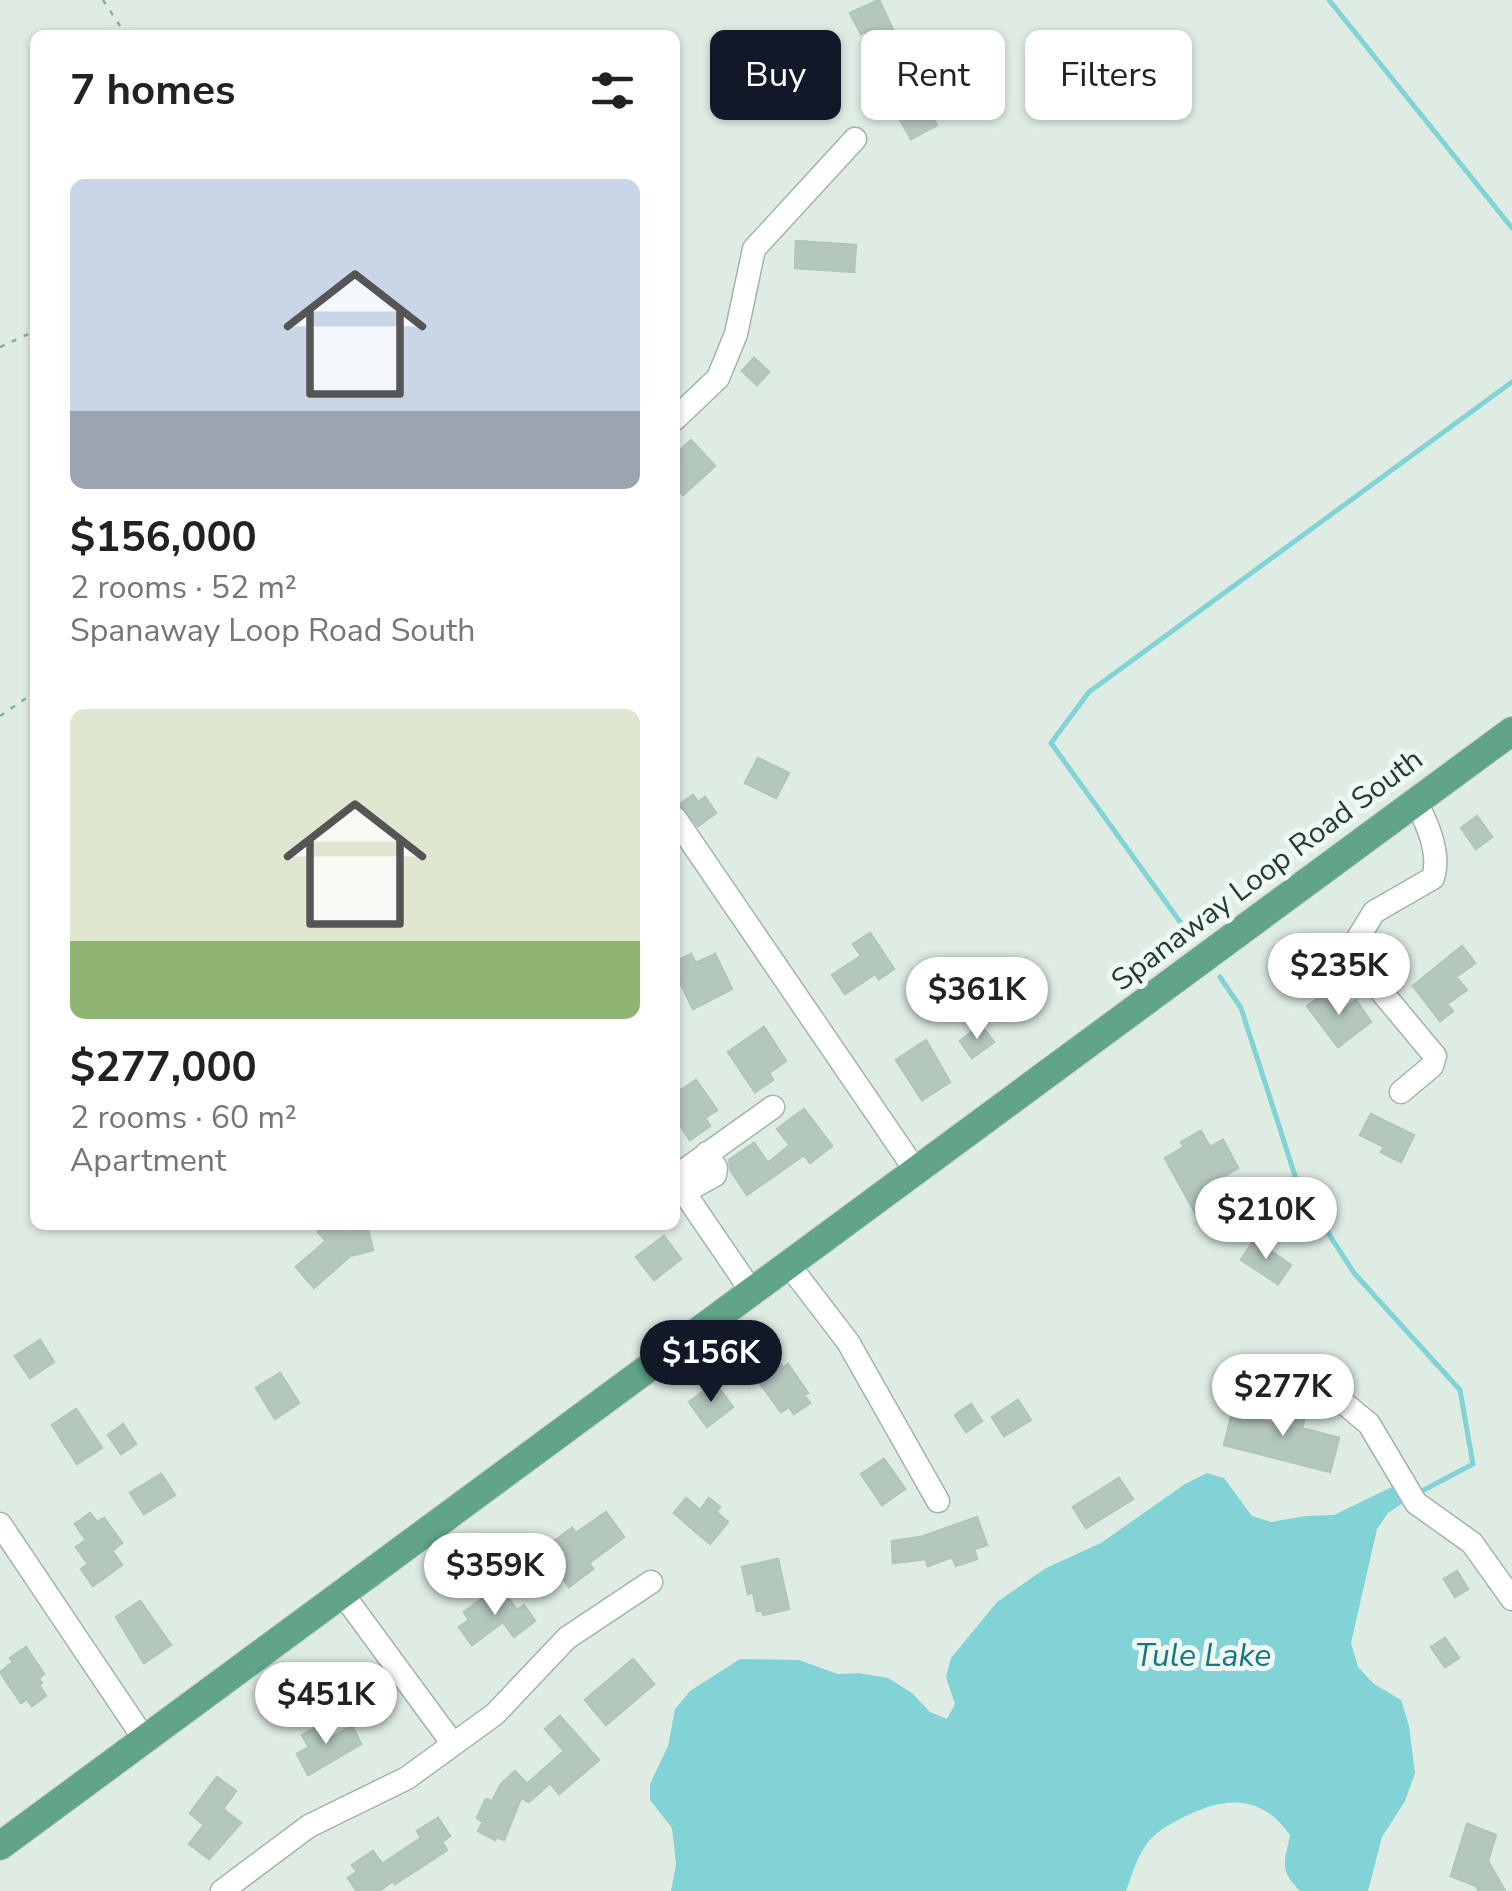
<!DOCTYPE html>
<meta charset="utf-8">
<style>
:root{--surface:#fff;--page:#f6f6f6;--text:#222;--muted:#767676;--accent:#111827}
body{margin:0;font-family:"Nunito Sans",sans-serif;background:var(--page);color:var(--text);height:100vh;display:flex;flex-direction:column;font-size:38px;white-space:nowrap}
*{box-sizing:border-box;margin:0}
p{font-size:32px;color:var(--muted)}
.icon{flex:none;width:55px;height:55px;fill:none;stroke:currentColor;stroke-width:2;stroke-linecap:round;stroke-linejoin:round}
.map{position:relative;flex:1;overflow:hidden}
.sheet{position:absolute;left:30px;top:30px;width:650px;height:1200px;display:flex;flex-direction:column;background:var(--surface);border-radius:15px;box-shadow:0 2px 8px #0004}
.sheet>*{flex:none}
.banner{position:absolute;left:710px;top:30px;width:650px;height:90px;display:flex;gap:20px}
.price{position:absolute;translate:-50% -85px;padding:0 22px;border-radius:35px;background:#fff;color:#222;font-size:32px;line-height:65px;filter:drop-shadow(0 2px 5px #0008)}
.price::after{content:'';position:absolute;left:50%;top:60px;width:30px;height:22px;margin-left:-15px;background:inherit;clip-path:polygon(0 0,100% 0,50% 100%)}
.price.active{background:var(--accent);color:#fff}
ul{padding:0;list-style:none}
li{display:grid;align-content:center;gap:20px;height:530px;padding:0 40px}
li span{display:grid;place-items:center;height:310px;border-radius:15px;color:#555}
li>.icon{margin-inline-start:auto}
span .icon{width:180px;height:180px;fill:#fffc;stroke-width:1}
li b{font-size:42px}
h2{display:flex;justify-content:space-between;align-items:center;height:120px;padding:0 40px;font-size:42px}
.chip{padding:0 35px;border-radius:15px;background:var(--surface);box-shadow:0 2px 8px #0004;font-size:35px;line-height:90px}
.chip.active{background:var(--accent);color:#fff}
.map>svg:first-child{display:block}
.water{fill:#82d3d6}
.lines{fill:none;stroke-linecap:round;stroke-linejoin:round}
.stream{stroke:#82d3d6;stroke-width:5}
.building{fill:#b4c7bd;stroke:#b1c6bb;stroke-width:2.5}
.minor-casing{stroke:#a2b4ab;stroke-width:25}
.major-casing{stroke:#c0c9c5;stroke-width:30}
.path{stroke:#7db29b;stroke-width:2.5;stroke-dasharray:5 8;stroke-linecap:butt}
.minor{stroke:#fff;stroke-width:22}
.major{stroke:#60a58a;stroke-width:28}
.labels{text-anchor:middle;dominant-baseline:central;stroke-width:10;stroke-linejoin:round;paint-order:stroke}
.street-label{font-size:30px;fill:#1f3d31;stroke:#f0f8f3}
.water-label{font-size:32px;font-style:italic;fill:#15797d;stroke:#f0f8f3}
</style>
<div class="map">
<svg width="1512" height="1891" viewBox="0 0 1512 1891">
<rect width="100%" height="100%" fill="#dfece4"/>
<!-- water -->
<path class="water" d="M1207 1473 1224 1478 1252 1516 1271 1522 1305 1516 1334 1515 1398 1484 1413 1496 1388 1513 1377 1529 1351 1643 1358 1667 1374 1684 1401 1700 1409 1726 1415 1773 1405 1801 1382 1837 1368 1891H1300C1278 1869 1285 1862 1290 1835 1260 1792 1221 1797 1180 1819 1169 1825 1157 1831 1149 1841 1137 1856 1132 1874 1126 1891H671L676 1864 672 1828 650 1800V1784L668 1746 675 1709 690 1691 740 1659 799 1660 838 1674 859 1673 888 1678 912 1693 930 1712 947 1719 955 1704 946 1677 951 1658 997 1602 1046 1568 1101 1543 1185 1484Z"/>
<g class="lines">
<!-- stream -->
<path class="stream" d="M1329 0 1512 228
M1191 937 1051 743 1089 692 1512 382
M1220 977 1241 1008 1299 1188 1354 1273 1460 1390 1473 1464 1420 1492"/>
</g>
<!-- building -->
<path class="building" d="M879 0 896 36 877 45 870 30 861 34 850 13Z
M910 78 937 125 911 139 885 93Z
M796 241 856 245 854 272 795 268Z
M754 358 769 372 757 385 742 371Z
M691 440 715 466 683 495 675 487V463L681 457 677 453Z
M758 758 789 773 776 798 745 783Z
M693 795 698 802 705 797 716 813 698 826 680 804Z
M1477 816 1492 837 1476 849 1461 828Z
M870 933 894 969 879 979 875 974 845 994 832 975 861 956 853 944Z
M1462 946 1475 963 1456 977 1467 990 1447 1004 1453 1011 1440 1021 1413 986Z
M691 954 696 963 715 954 732 989 693 1009 675 972V962Z
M1327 992 1341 1011 1356 1000 1371 1022 1338 1047 1307 1006Z
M981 1025 994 1042 972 1058 960 1041Z
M764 1027 786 1061 769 1073 773 1080 755 1092 728 1052Z
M926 1040 950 1082 922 1100 896 1060Z
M696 1080 717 1110 705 1118 710 1126 690 1140 675 1118V1094Z
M804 1109 832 1146 810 1163 804 1155 747 1195 731 1171 729 1160 754 1143 768 1163 790 1145 777 1129Z
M1371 1114 1414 1135 1401 1162 1381 1152 1384 1147 1360 1135Z
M1201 1131 1210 1147 1223 1140 1238 1168 1221 1178 1224 1183 1212 1190 1227 1217 1204 1229 1165 1158 1184 1147 1181 1142Z
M325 1225H338L342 1230 367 1225 373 1250 350 1256 314 1288 296 1267 326 1241 318 1232Z
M664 1236 681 1259 654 1280 636 1257Z
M1254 1240 1291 1265 1278 1284 1241 1260Z
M40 1340 54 1362 30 1378 15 1356Z
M771 1350 783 1368 788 1364 808 1393 804 1395 810 1403 794 1414 789 1407 781 1412 748 1367Z
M280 1373 299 1403 275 1419 256 1388Z
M715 1383 733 1407 707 1427 689 1402Z
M1018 1400 1031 1420 1004 1436 992 1417Z
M1288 1402 1307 1408 1302 1428 1339 1438 1330 1472 1224 1445 1232 1413 1283 1425Z
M971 1404 982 1421 966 1432 955 1415Z
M76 1409 102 1448 77 1464 52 1425Z
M123 1424 136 1444 121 1454 108 1435Z
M884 1459 905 1489 882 1505 861 1474Z
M161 1474 175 1495 144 1514 130 1493Z
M1119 1478 1133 1499 1086 1528 1073 1507Z
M686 1498 700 1510 709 1498 720 1507 716 1512 728 1522 710 1544 674 1513Z
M606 1512 624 1537 589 1563 593 1569 569 1587 549 1560 530 1575 514 1555 537 1538 545 1548 572 1528 576 1533Z
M90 1513 97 1522 104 1518 122 1543 112 1551 122 1565 93 1586 81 1569 88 1564 76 1547 86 1540 75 1524Z
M977 1517 987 1545 974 1549 977 1559 956 1566 952 1557 928 1566 926 1559 893 1563 892 1541 921 1537Z
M778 1559 789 1609 763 1615 762 1610 757 1611 753 1592 748 1594 742 1567Z
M1457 1571 1468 1589 1455 1597 1444 1579Z
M504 1592 517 1610 524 1605 535 1621 514 1637 503 1622 472 1645 459 1627 469 1620 464 1612 489 1593 494 1599Z
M140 1601 171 1645 144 1663 116 1617Z
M1445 1638 1459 1658 1445 1667 1431 1647Z
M26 1647 44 1674 39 1678 42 1683 39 1685 46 1696 32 1706 27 1699 21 1703 0 1672 13 1662 10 1658Z
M633 1659 654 1684 606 1725 585 1700Z
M560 1716 599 1760 559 1794 550 1783 529 1802 521 1798 504 1840 496 1837 495 1840 478 1831 483 1822 477 1818 486 1799 492 1801 501 1784 515 1771 527 1784 564 1751 545 1729Z
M325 1723 332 1737 352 1726 361 1744 308 1775 297 1754 309 1747 302 1735Z
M217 1777 236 1791 223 1809 241 1823 209 1859 189 1844 204 1825 190 1813Z
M438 1818 450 1836 442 1842 447 1850 395 1884 393 1881 379 1891H357L348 1878 357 1872 352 1865 373 1851 382 1864 421 1838 417 1831Z
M1467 1824 1496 1835 1488 1861 1505 1891H1479L1476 1886 1451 1876Z"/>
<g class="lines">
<!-- minor casing -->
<g class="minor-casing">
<path id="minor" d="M675 419 718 378 736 334 754 249 855 139
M675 818 916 1171
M1401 1092 1432 1066 1435 1056 1380 990 1358 938 1374 912 1433 878C1441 853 1427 823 1415 800
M675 1177 773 1107
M675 1179 752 1292
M684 1192 715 1175 716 1168 707 1153
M789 1265 848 1342 938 1501
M1290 1387 1345 1404 1369 1424 1416 1503 1472 1543 1512 1599
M0 1524 145 1740
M342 1593 453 1744
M222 1891 309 1826 407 1778 495 1714 567 1638 651 1582"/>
</g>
<!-- major casing -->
<g class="major-casing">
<path id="major" d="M0 1846 1512 731"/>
</g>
<!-- path -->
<path class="path" d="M103 0 126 35
M0 347 35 331
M0 716 35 692"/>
<!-- minor -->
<use href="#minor" class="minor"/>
<!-- major -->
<use href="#major" class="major"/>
</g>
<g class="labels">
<!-- street labels -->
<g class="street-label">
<text transform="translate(1267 870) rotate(-37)">Spanaway Loop Road South</text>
</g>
<!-- water labels -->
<g class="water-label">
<text x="1203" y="1655">Tule Lake</text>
</g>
</g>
</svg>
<b class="price" style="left:1339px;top:1018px">$235K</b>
<b class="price" style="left:977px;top:1042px">$361K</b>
<b class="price" style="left:1266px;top:1262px">$210K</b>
<b class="price active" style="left:711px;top:1405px">$156K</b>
<b class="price" style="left:1283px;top:1439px">$277K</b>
<b class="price" style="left:495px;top:1618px">$359K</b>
<b class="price" style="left:326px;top:1747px">$451K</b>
<div class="banner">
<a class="chip active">Buy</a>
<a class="chip">Rent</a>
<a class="chip">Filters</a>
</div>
<section class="sheet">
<h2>7 homes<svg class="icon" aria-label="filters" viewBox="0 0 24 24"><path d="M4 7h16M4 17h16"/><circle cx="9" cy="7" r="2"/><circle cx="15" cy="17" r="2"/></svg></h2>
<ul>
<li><span style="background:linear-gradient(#c9d6e8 75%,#9aa5b1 0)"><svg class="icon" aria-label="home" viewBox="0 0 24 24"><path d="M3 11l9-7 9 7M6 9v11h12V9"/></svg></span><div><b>$156,000</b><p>2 rooms · 52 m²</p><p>Spanaway Loop Road South</p></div></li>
<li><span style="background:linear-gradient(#dfe7d0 75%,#8fb573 0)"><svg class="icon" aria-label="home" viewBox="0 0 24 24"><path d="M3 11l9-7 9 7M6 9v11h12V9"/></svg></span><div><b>$277,000</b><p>2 rooms · 60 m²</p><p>Apartment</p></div></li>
</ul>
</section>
</div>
